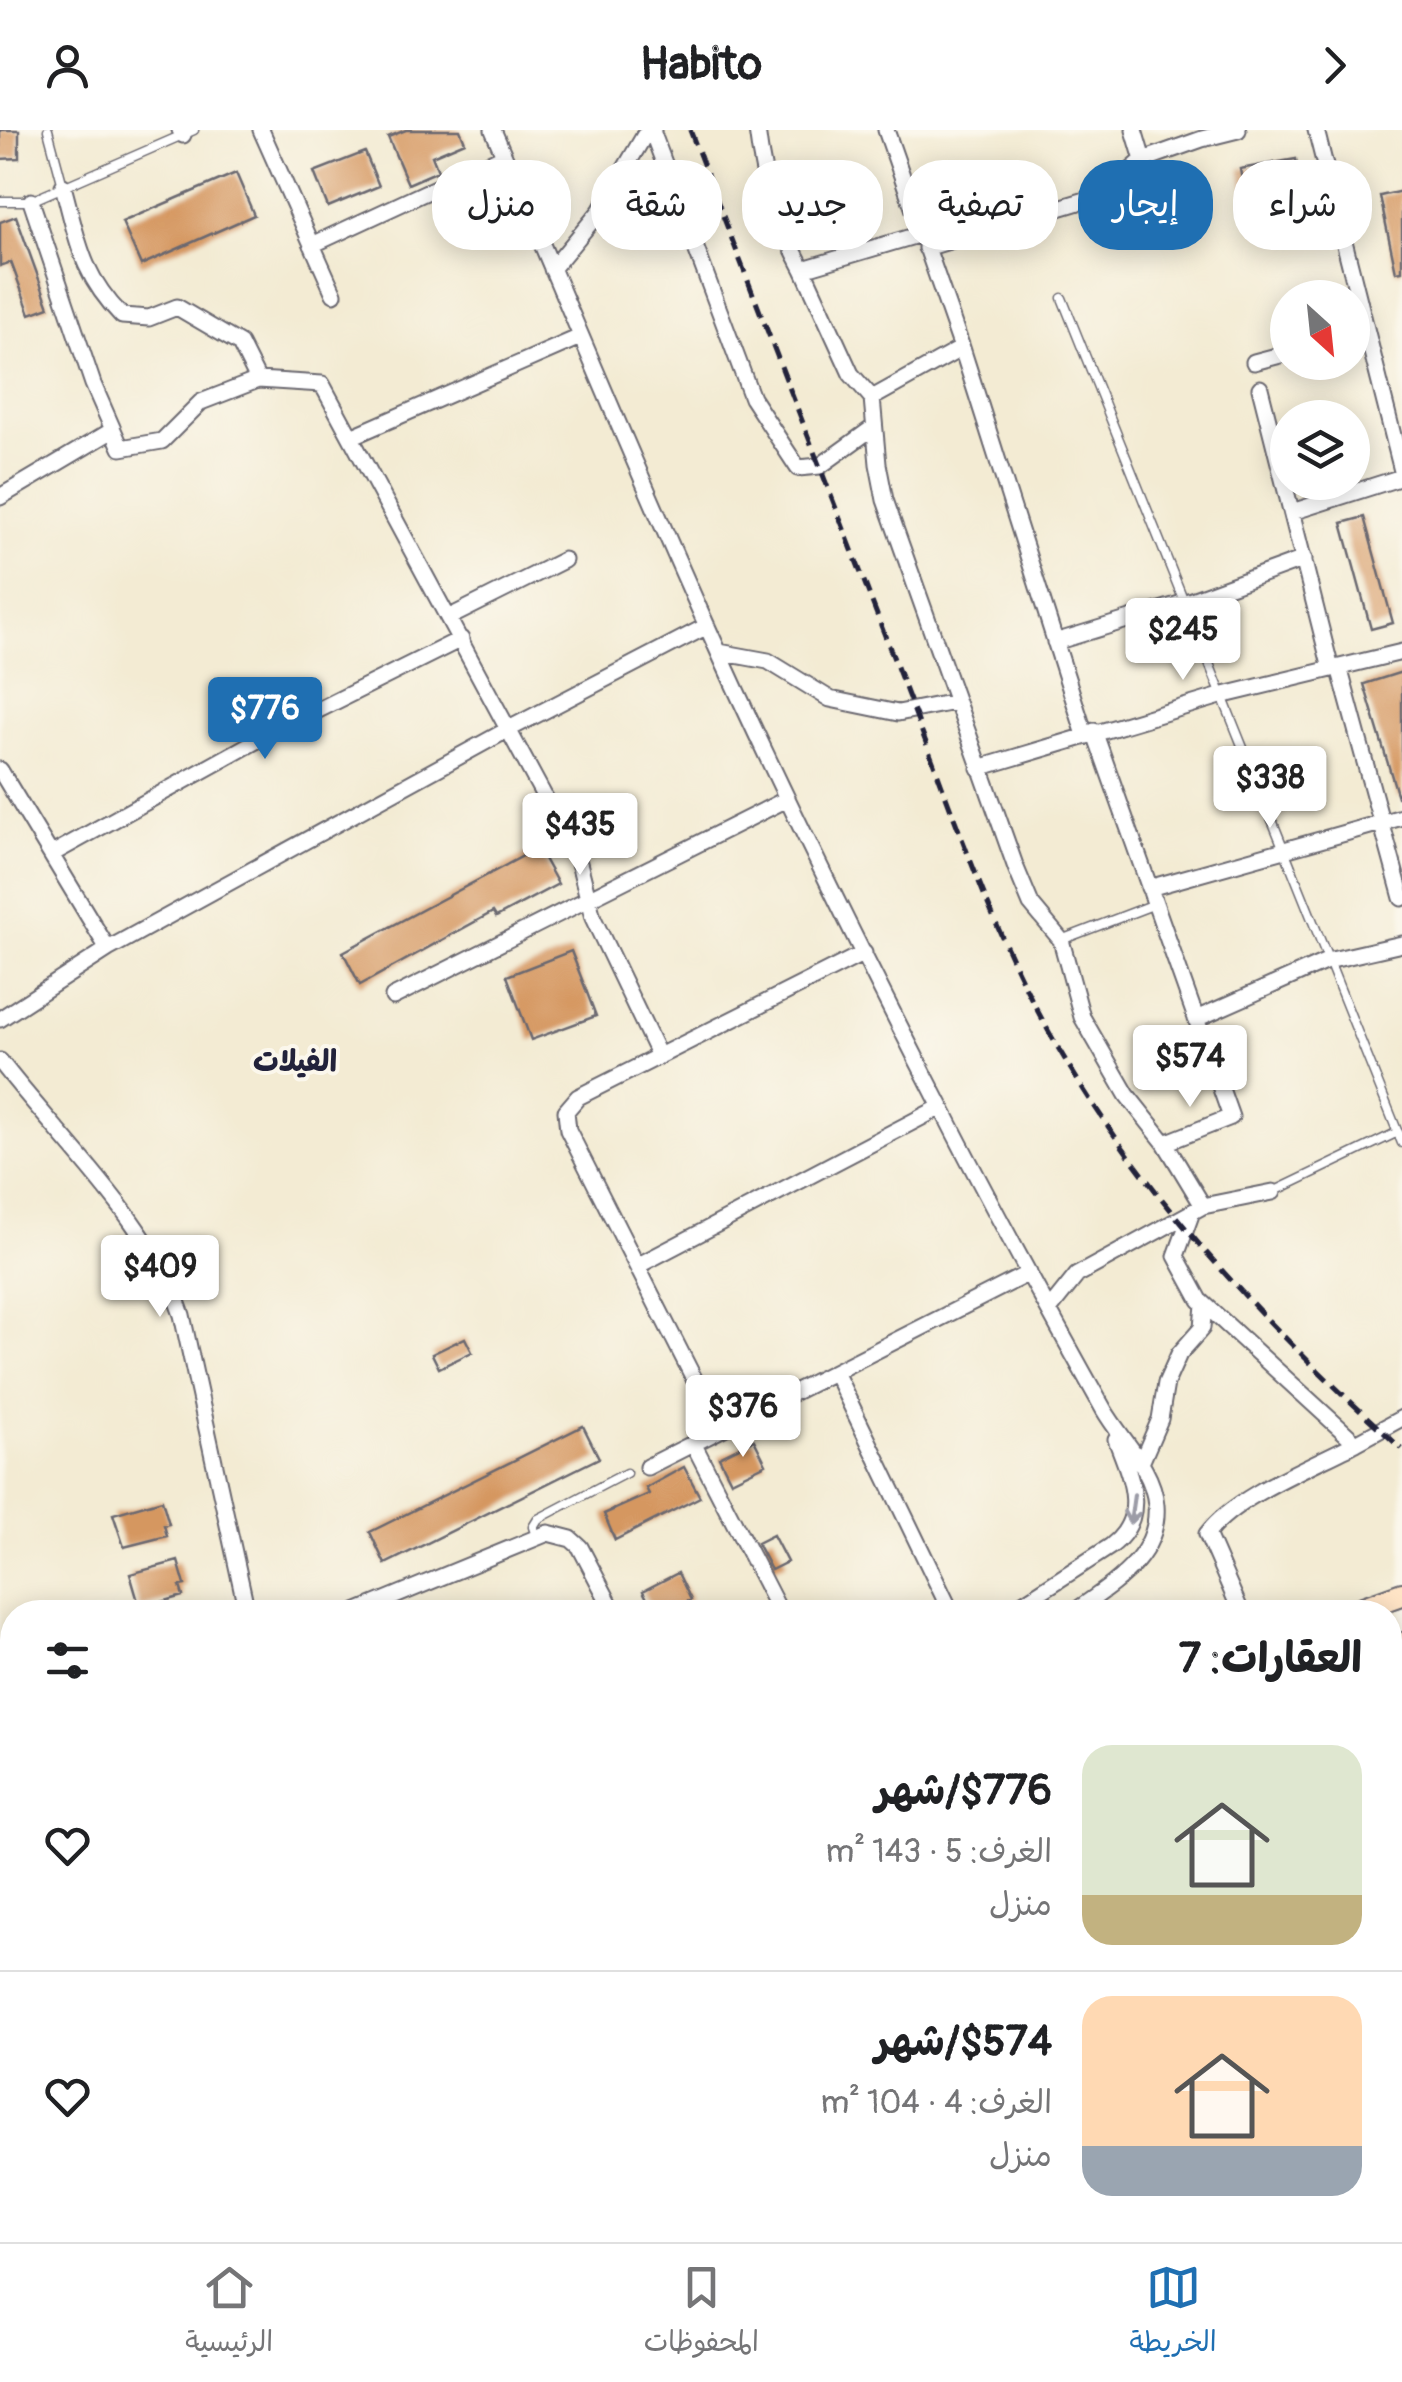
<!DOCTYPE html>
<html lang="ar">
<meta charset="utf-8">
<style>
:root{--surface:#fff;--page:#f6f6f6;--text:#202124;--muted:#757577;--line:#e0e0e0;--accent:#1f6fb2}
body{margin:0;font-family:Pangolin,"Playpen Sans Arabic",sans-serif;background:var(--page);color:var(--text);direction:rtl;height:100vh;display:flex;flex-direction:column;font-size:38px;white-space:nowrap}
*{box-sizing:border-box;margin:0}
p{font-size:32px;color:var(--muted)}
.icon{flex:none;width:55px;height:55px;fill:none;stroke:currentColor;stroke-width:2;stroke-linecap:round;stroke-linejoin:round}
.map{position:relative;flex:1;overflow:hidden;direction:ltr}
.sheet{position:absolute;left:0px;top:1470px;width:1402px;height:642px;display:flex;flex-direction:column;background:var(--surface);border-radius:40px 40px 0 0;box-shadow:0 5px 25px #0003;direction:rtl}
.sheet>*{flex:none}
.hud{position:absolute;left:30px;top:30px;width:1342px;height:90px;direction:rtl;display:flex;gap:20px}
.needle{width:65px;rotate:153deg}
.controls{position:absolute;left:1270px;top:150px;display:grid;gap:20px}
.controls a{display:grid;place-items:center;width:100px;height:100px;border-radius:50%;background:var(--surface);box-shadow:0 5px 25px #0003;font-size:50px}
.price{position:absolute;translate:-50% -85px;padding:0 22px;border-radius:10px;background:#fff;color:#222;font-size:32px;line-height:65px;filter:drop-shadow(0 2px 5px #0008)}
.price::after{content:'';position:absolute;left:50%;top:60px;width:30px;height:22px;margin-left:-15px;background:inherit;clip-path:polygon(0 0,100% 0,50% 100%)}
.price.active{background:var(--accent);color:#fff}
ul{padding:0;list-style:none}
li{display:flex;align-items:center;gap:30px;height:250px;padding:0 40px}
li+li{border-top:2px solid var(--line)}
li span{display:grid;place-items:center;flex:none;width:280px;height:200px;border-radius:30px;color:#555}
li>.icon{margin-inline-start:auto}
span .icon{width:120px;height:120px;fill:#fffc;stroke-width:1}
li b{font-size:42px}
h2{display:flex;justify-content:space-between;align-items:center;height:120px;padding:0 40px;font-size:42px}
.tag{padding:0 35px;border-radius:40px;background:var(--surface);box-shadow:0 5px 25px #0003;font-size:35px;line-height:90px}
.tag.active{background:var(--accent);color:#fff}
header{display:flex;justify-content:space-between;align-items:center;height:130px;padding:0 40px;background:var(--surface);font-size:45px;font-weight:800}
.tab-bar{display:flex;justify-content:space-around;align-items:center;height:140px;border-top:2px solid var(--line);background:var(--surface);font-size:28px;color:var(--muted)}
.tab-bar a{display:grid;justify-items:center;gap:5px}
.tab-bar .active{color:var(--accent)}
.map>svg:first-child{display:block}
.green{fill:#8dd28b;stroke:#587a63;stroke-width:2.5}
.building{fill:#d59760}
.lines{fill:none;stroke-linecap:round;stroke-linejoin:round}
.lane-casing{stroke:#6b6870;stroke-width:11}
.street-casing{stroke:#6b6870;stroke-width:19}
.secondary-casing{stroke:#6b6870;stroke-width:26}
.lane{stroke:#fff;stroke-width:8}
.street{stroke:#fff;stroke-width:15}
.secondary{stroke:#ffe4c6;stroke-width:22}
.rail{stroke:#22223b;stroke-width:5;stroke-dasharray:15 8;stroke-linecap:butt}
.oneway{stroke:#9c9ca7}
.labels{text-anchor:middle;dominant-baseline:central;stroke-width:8;stroke-linejoin:round;paint-order:stroke}
.neighbourhood-label{font-size:30px;font-weight:bold;fill:#22223b;stroke:#fbf7ec}
</style>
<header><svg class="icon" aria-label="forward" viewBox="0 0 24 24"><path d="M9 5l7 7-7 7"/></svg>Habito<svg class="icon" aria-label="person" viewBox="0 0 24 24"><circle cx="12" cy="8" r="4"/><path d="M4 21q1-7 8-7t8 7"/></svg></header>
<div class="map">
<svg width="1402" height="2112" viewBox="0 0 1402 2112">
<rect width="100%" height="100%" fill="#fbf7ec"/>
<filter id="ink" filterUnits="userSpaceOnUse"><feTurbulence type="fractalNoise" baseFrequency=".01" numOctaves="2"/><feDisplacementMap in="SourceGraphic" scale="20" xChannelSelector="R" yChannelSelector="G"/><feConvolveMatrix kernelMatrix="1 2 1 2 8 2 1 2 1" color-interpolation-filters="sRGB"/></filter>
<filter id="wash" filterUnits="userSpaceOnUse"><feTurbulence type="fractalNoise" baseFrequency=".0048" numOctaves="4" result="noise"/><feDisplacementMap in="SourceGraphic" scale="40" xChannelSelector="R" yChannelSelector="G"/><feGaussianBlur stdDeviation="2.25" result="paint"/><feColorMatrix in="noise" values="0 0 0 0 0 0 0 0 0 0 0 0 0 0 0 0 0 1.4 0 .05"/><feComposite in="paint" operator="in"/></filter>
<g filter="url(#wash)">
<rect width="100%" height="100%" fill="#f3ebd3"/>
<!-- green -->
<path class="green" d="M1402 1877V2112H1335L1332 2100H1390V1881Z"/>
<g id="blocks">
<!-- building -->
<path class="building" d="M0 0H19V28L0 29Z
M406 0H460L465 12 432 26 438 41 408 54 388 7Z
M365 22 379 56 328 77 314 42Z
M1296 29 1302 63 1246 73 1240 39Z
M236 43 254 85 141 135 122 92Z
M1402 61V141L1396 142 1380 66Z
M16 86 49 177 30 184 11 132 0 136V92Z
M1364 387 1393 493 1371 499 1342 393Z
M1402 542V667H1398L1364 554Z
M538 718 558 754 496 787 493 782 360 855 343 822Z
M571 821 596 886 531 910 507 846Z
M465 1208 472 1222 439 1238 432 1224Z
M583 1296 599 1328 385 1434 370 1402Z
M754 1310 766 1334 731 1351 719 1327Z
M684 1337 700 1367 615 1410 604 1384 649 1364 646 1358Z
M162 1370 169 1394 164 1395 167 1406 124 1417 113 1384Z
M773 1405 787 1432 771 1440 757 1413Z
M178 1431 185 1455 180 1456 183 1466 140 1478 130 1444Z
M678 1443 691 1470 666 1482H654L643 1461Z"/>
</g>
</g>
<g filter="url(#ink)">
<use href="#blocks" fill-opacity="0" stroke="#6b6870" stroke-width="2.5"/>
<g class="lines">
<!-- lane casing -->
<g class="lane-casing">
<path id="lane" d="M48 0 63 56
M0 71H31L194 0
M1062 168 1402 1013
M1061 810 1155 774
M1273 1062 1398 1002
M536 1406 533 1397 538 1389 626 1343
M1322 2100 1325 2112
M1269 2112 1281 2100"/>
</g>
<!-- street casing -->
<g class="street-casing">
<path id="street" d="M180 0 183 5
M261 0 334 164
M493 0C564 164 632 330 706 494 779 657 859 818 941 977 993 1079 1048 1180 1104 1280 1122 1311 1153 1338 1156 1375 1160 1428 1111 1455 1074 1482
M757 0C764 58 776 88 803 139L921 104
M886 0 962 218 1085 605
M1134 0 1143 30
M1316 0 1402 341
M652 1 752 268 798 338 820 336 874 297
M63 56C78 111 81 144 122 186L149 188 177 177 240 214 258 250 322 254 578 729 593 788 659 926
M31 71 93 254 121 318 162 311 201 272 258 250
M312 115 504 26
M926 118 1102 65 1143 30 1202 9 1238 0
M552 139 600 81 644 6 653 0
M803 139 851 244 872 268 962 218
M1254 232 1288 223
M1260 258 1331 539
M872 268 878 334 885 370 1016 738 1031 774 1061 810 1082 887 1127 965 1165 1013 1203 1076
M351 307 580 207
M0 367 113 300
M1292 382 1402 347
M450 487 564 430
M1055 512 1186 472 1304 429
M719 522 768 531 830 569 898 583 955 572
M1339 537 1402 768
M1094 601 1231 987 1165 1013
M979 638 1224 565 1402 522
M0 640 108 819
M52 724 256 611 461 509
M1149 758 1402 687
M393 867 787 669
M0 889 108 819 509 599 707 496
M1196 889 1327 831 1402 814
M0 931C59 1008 152 1094 182 1185L247 1482
M1192 1082 1176 1126 1200 1170 1356 1313 1402 1288
M637 1136 941 977
M1049 1180 1077 1145 1203 1076 1273 1062
M835 1242 951 1482
M720 1300 568 1000 566 981 578 967 864 823
M693 1313 780 1482
M1141 1333 1160 1289 1166 1253 1179 1224 1202 1198 1204 1174
M647 1337 1029 1143
M356 1482 548 1403 571 1409 580 1417 614 1482
M1009 1482 1111 1416C1150 1386 1130 1346 1116 1309
M1241 1482 1207 1404C1235 1366 1312 1336 1356 1313
M1390 1567 1402 1566
M1390 1604 1402 1600
M1390 1789 1402 1786
M0 1809 12 1805
M0 1917 12 1914
M0 1947 12 1943
M153 2100 157 2112
M325 2100 328 2112
M577 2100 580 2112
M785 2100 788 2112
M1160 2100 1163 2112
M869 2112 910 2100"/>
</g>
<!-- secondary casing -->
<g class="secondary-casing">
<path id="secondary" d="M1352 1482 1402 1464
M1390 1518 1402 1514
M0 1839 12 1836
M0 1880 12 1876
M1034 2100 1037 2112
M1073 2100 1076 2112"/>
</g>
<!-- lane -->
<use href="#lane" class="lane"/>
<!-- street -->
<use href="#street" class="street"/>
<!-- secondary -->
<use href="#secondary" class="secondary"/>
<!-- rail -->
<path class="rail" d="M690 0C762 188 835 375 907 563 954 683 994 810 1060 921 1149 1073 1272 1202 1402 1319"/>
</g>
<!-- one-way arrows -->
<defs><path id="oneway-shaft" d="M-6 0H5M1.5-3L5.5 0L1.5 3" fill="none" stroke-width="1.6" stroke-linecap="round" stroke-linejoin="round" transform="scale(2.5)"/></defs>
<use class="oneway" href="#oneway-shaft" transform="translate(1132 1379) rotate(98)"/>
</g>
<g class="labels">
<!-- neighbourhood labels -->
<g class="neighbourhood-label">
<text x="295" y="931">الفيلات</text>
</g>
</g>
</svg>
<div class="controls">
<a><svg class="needle" viewBox="-14 -14 28 28"><path d="M0-13l5 13h-10z" fill="#e53935"/><path d="M0 13l5-13h-10z" fill="#757577"/></svg></a>
<a><svg class="icon" aria-label="layers" viewBox="0 0 24 24"><path d="M12 4l9 5-9 5-9-5zM3 14l9 5 9-5"/></svg></a>
</div>
<b class="price" style="left:1183px;top:553px">$245</b>
<b class="price active" style="left:265px;top:632px">$776</b>
<b class="price" style="left:1270px;top:701px">$338</b>
<b class="price" style="left:580px;top:748px">$435</b>
<b class="price" style="left:1190px;top:980px">$574</b>
<b class="price" style="left:160px;top:1190px">$409</b>
<b class="price" style="left:743px;top:1330px">$376</b>
<div class="hud">
<a class="tag">شراء</a>
<a class="tag active">إيجار</a>
<a class="tag">تصفية</a>
<a class="tag">جديد</a>
<a class="tag">شقة</a>
<a class="tag">منزل</a>
</div>
<section class="sheet">
<h2>العقارات: 7<svg class="icon" aria-label="filters" viewBox="0 0 24 24"><path d="M4 7h16M4 17h16"/><circle cx="9" cy="7" r="2"/><circle cx="15" cy="17" r="2"/></svg></h2>
<ul>
<li><span style="background:linear-gradient(#dfe7d0 75%,#c2b280 0)"><svg class="icon" aria-label="home" viewBox="0 0 24 24"><path d="M3 11l9-7 9 7M6 9v11h12V9"/></svg></span><div><b>$776/شهر</b><p>الغرف: 5 · 143 m²</p><p>منزل</p></div><svg class="icon" aria-label="heart" viewBox="0 0 24 24"><path d="M12 20l-8-8c-3-5 5-10 8-4 3-6 11-1 8 4z"/></svg></li>
<li><span style="background:linear-gradient(#ffd9b3 75%,#9aa5b1 0)"><svg class="icon" aria-label="home" viewBox="0 0 24 24"><path d="M3 11l9-7 9 7M6 9v11h12V9"/></svg></span><div><b>$574/شهر</b><p>الغرف: 4 · 104 m²</p><p>منزل</p></div><svg class="icon" aria-label="heart" viewBox="0 0 24 24"><path d="M12 20l-8-8c-3-5 5-10 8-4 3-6 11-1 8 4z"/></svg></li>
</ul>
</section>
</div>
<nav class="tab-bar">
<a class="active"><svg class="icon" aria-label="map" viewBox="0 0 24 24"><path d="M3 6l6-2 6 2 6-2v14l-6 2-6-2-6 2zM9 4v14M15 6v14"/></svg>الخريطة</a>
<a><svg class="icon" aria-label="saved" viewBox="0 0 24 24"><path d="M7 4h10v16l-5-4-5 4z"/></svg>المحفوظات</a>
<a><svg class="icon" aria-label="home" viewBox="0 0 24 24"><path d="M3 11l9-7 9 7M6 9v11h12V9"/></svg>الرئيسية</a>
</nav>
